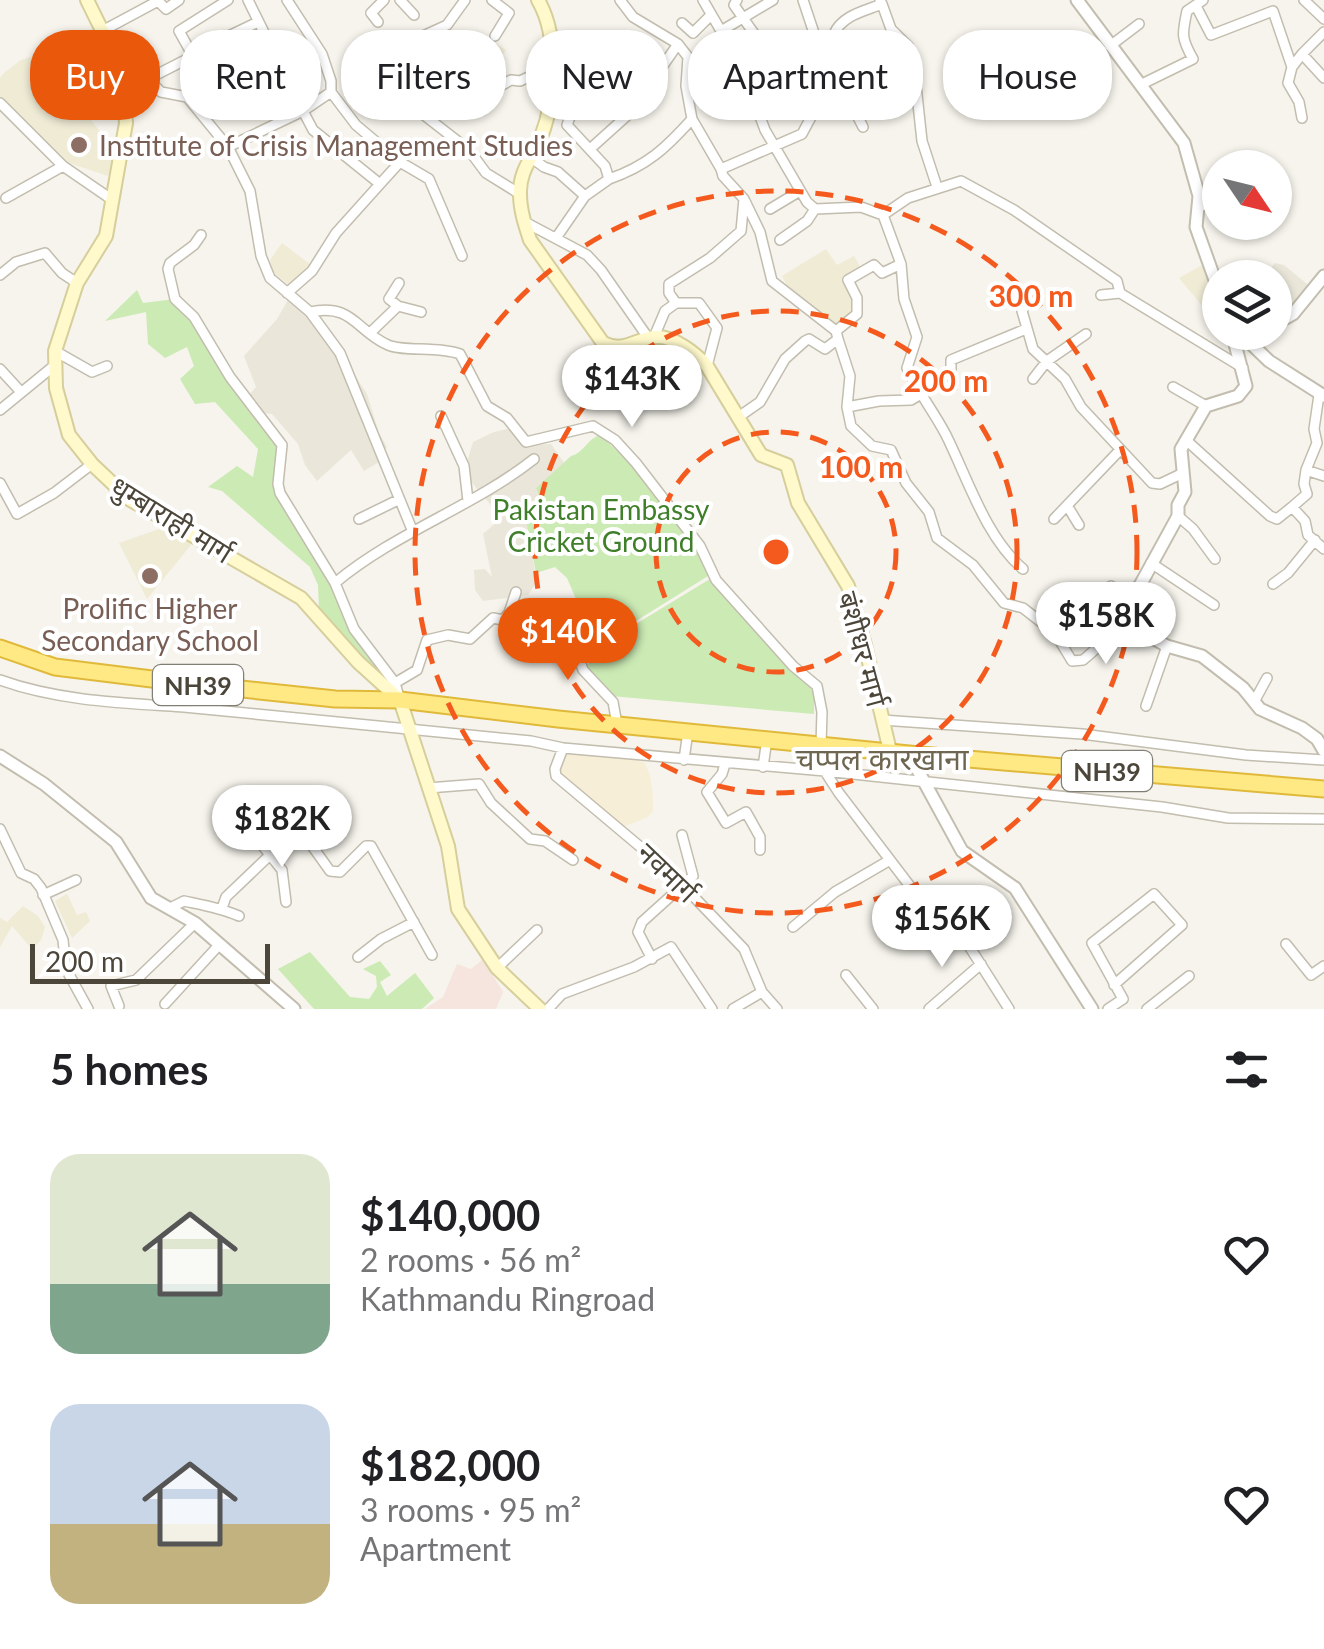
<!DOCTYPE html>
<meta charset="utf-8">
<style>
:root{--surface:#fff;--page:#f6f6f6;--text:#202124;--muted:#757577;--accent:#ea580c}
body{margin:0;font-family:Lato,"Noto Sans Devanagari",sans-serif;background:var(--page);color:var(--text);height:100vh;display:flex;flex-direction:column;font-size:38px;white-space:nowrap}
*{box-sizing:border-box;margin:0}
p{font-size:32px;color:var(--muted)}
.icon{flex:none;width:55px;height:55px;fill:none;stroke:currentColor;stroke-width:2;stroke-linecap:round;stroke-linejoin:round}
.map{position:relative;height:1009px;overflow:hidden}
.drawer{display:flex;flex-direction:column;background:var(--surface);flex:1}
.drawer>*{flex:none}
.guide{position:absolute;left:30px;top:30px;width:1265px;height:90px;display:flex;gap:20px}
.needle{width:65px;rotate:125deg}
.controls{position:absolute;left:1202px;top:150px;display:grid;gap:20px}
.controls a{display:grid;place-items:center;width:90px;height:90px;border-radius:50%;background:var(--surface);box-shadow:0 2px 8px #0004;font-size:50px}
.scale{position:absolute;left:30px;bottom:25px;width:240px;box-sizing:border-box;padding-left:10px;border:5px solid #4b4639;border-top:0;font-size:28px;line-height:35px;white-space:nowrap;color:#4b4639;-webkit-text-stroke:8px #fff;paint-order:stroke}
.price{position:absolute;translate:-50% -85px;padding:0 22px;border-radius:35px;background:#fff;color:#222;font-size:32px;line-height:65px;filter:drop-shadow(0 2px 5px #0008)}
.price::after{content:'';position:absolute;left:50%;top:60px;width:30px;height:22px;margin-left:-15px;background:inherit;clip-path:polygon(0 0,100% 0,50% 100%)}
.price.active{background:var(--accent);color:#fff}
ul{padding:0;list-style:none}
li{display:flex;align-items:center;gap:30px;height:250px;padding:0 50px}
li span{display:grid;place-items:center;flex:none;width:280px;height:200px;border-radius:30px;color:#555}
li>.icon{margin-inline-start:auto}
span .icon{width:120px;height:120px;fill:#fffc;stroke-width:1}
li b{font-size:42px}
h2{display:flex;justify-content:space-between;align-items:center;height:120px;padding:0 50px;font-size:42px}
.tag{padding:0 35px;border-radius:40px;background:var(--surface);box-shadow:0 2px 8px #0004;font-size:35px;line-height:90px}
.tag.active{background:var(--accent);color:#fff}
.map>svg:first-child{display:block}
.residential{fill:#eae7da}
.commercial{fill:#f7eed7}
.education{fill:#efebd5}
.medical{fill:#f6e5df}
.green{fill:#cbeab4}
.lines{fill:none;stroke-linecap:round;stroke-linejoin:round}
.minor-casing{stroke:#c2bdae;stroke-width:12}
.tertiary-casing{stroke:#c2bdae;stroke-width:15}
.secondary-casing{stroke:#d6ce9b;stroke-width:16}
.trunk-casing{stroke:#e0b93b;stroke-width:19}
.minor{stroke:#fff;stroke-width:9}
.tertiary{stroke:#fff;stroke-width:11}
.secondary{stroke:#fff9cc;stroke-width:12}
.trunk{stroke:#ffe984;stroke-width:15}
.ring{fill:none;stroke:#f45a1d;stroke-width:5;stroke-dasharray:18 12}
.education-dot{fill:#8d6e63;stroke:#fff;stroke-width:4}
.labels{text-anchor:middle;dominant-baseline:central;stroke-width:8;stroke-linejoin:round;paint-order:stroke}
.shield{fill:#fff;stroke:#817e74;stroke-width:2.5}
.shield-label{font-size:25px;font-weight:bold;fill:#4b4639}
.education-label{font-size:28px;fill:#785e54;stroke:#fff;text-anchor:start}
.park-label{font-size:28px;fill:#3f7f2a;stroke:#fff}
.street-label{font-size:28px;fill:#4b4639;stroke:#fff}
.neighbourhood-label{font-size:30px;fill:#6e6650;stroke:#fff}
.centre{fill:#f45a1d;stroke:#fff;stroke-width:5}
.ring-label{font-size:30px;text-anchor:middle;font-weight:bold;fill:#f45a1d;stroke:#fff;stroke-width:8;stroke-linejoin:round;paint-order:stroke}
</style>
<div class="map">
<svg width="1324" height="1009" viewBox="0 0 1324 1009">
<rect width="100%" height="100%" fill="#f6f4ec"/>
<!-- residential -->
<path class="residential" d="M1275 263 1284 265 1307 284 1308 288 1289 309 1275 297V278H1262Z
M289 298 328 334 367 394 379 433 387 447 379 462 364 471 351 450 317 481 305 465 298 444 272 414 261 413 245 399 256 387 244 356 277 319Z
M511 428 528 445 551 444 565 464 536 488 543 502 525 515 537 582 528 595 483 601 475 590 474 570 485 569 492 577 483 534 498 521 490 504 467 477V462L473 442 494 432Z"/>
<!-- commercial -->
<path class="commercial" d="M566 752 604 754 644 762 650 775 653 796V811L648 817 623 827 561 774 559 762Z"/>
<!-- education -->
<path class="education" d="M487 38 506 50 486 75 461 57Z
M40 54 115 151 108 176 66 162 0 98V78L4 73 21 60Z
M282 243 311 265 291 287 273 272 270 260Z
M826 249 837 265 854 256 861 268 846 280 855 313 837 326 791 293 782 276Z
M1206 263 1220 299V306L1208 313 1179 278Z
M165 527 195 540 147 599 119 543Z
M67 894 77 915 86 912 90 921 72 938 55 901Z
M23 906 38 916 45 927 41 940 32 949 12 926 0 947V918L7 922Z"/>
<!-- medical -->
<path class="medical" d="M483 959 503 992 496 1009H425L443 997 457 964 471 969Z"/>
<!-- green -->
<path class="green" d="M137 290 143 303 175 299 191 315 284 450 280 492 309 539 354 629 394 681 387 687 319 611 318 585 310 567 222 491 208 487 237 466 253 477 258 449 215 402 195 404 180 379 194 366 187 347 165 358 148 344 146 312 105 321Z
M600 435C632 463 698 534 708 576L596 646 567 578 555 567 536 573 525 515 542 502 536 488 571 456C584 453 587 439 600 435Z
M710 579 784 664 809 681 814 695V714L611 696 585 666 601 655 598 647Z
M310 952 350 997 369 999 377 987 376 976 363 969 380 961 391 975 380 982 387 996 415 973 434 998 422 1009H314L278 969Z"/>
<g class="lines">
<!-- minor casing -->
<g class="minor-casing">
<path id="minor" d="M248 0 284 73 295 79 309 107
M287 0 322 54 331 81V92L356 125 400 162 429 179 462 256
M400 0 414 15
M492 0 509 13 495 36
M620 0 633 17 678 44 688 57 713 76 752 95 765 130 807 202 815 209 861 207 883 215 901 264 882 273 874 265 848 280 857 298V314L836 331 838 339 825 349 809 339 805 341 785 359 760 402 737 418
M703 0 721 31 773 0
M737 0 734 5 788 82 772 94
M803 0 820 51
M1304 0 1324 19
M882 4 891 29 908 46 915 76 922 141 937 187
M1196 6 1211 35 1273 11 1292 67 1302 54
M378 22 371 13 384 0
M682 23 693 33 710 16
M104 30 158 1 166 9 179 0
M1324 32 1302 54 1324 78
M1110 46 1139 24
M377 52 382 48 386 53 447 25 465 0
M386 53 424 115 469 150 486 173 520 194
M688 57 686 86 692 119 721 169
M1292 67 1288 83 1299 102 1302 118
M122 71 148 79 161 92 187 97 228 147 250 191 261 256 270 278 310 312 340 353 413 532
M122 71 149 56
M845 73 871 66 875 86
M148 79 193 56 179 31 228 0
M1142 84 1193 59C1181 38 1182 34 1187 11L1203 0
M843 88 863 127
M491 91 511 80 520 81 552 66
M187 97 228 68 216 42 258 22
M549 100 561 105 570 117 567 125 605 166 609 179 585 196
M0 103 63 166 111 199
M303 111 313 130 380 184 400 162
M228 147 303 111 331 92
M590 149 630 113 678 44
M529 156 544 167 558 172 585 196 556 238
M609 179C647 166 666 148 692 119
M6 198 63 166
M745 201 760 232 772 281 836 331
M1199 207 1220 199
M770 209 800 191
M883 215 908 198 961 181 1014 210 1117 281 1120 293 1243 368
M523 221 587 255 601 270 649 339
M201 235 194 245 170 263 168 269 175 299 194 317 230 377 282 445 278 484 280 493 335 583
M780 240 807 221 815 209
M901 264 904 299 917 337 907 368C918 392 934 412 946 435 968 479 985 536 1023 569
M0 275 16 262 45 253 62 273 77 283
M287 293 312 271 336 233 380 184
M1101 295 1120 293
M1028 301 1022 311 1033 349 1065 379 1081 407 1152 483 1160 484 1183 473
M398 306 389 299 399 283
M310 312C353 303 356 331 388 345 404 352 438 346 460 354L487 406 507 418 526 442 593 426 615 440 636 463 700 546 716 580 793 666 817 686 822 712 821 745
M371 332 398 306 421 312
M654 337 665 311 676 303
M838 339 850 376 847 407 851 426 872 446 891 450 906 483 929 512 937 538 973 565 1004 603 1023 608 1055 633 1072 661 1083 660C1102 645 1112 628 1138 630
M55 351 92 372 107 366
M707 366 717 328 699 303H676L669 293V284L710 258 741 231 744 199 723 176 721 169 802 134 818 104 843 88 846 63 834 34C842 15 865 11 882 4L880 0
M0 369 21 392
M1033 379 1047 361 1086 334
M1173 387 1206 406
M847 407 879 401 911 400 933 387 951 370V360L1026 329
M0 410 55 365
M441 416 464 466 468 501
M1186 440 1270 516 1277 519 1292 507 1305 521 1308 535 1324 549
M1306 470 1324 476
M0 483 17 514 54 493 92 464
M1068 507 1079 525
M1292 507 1307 494 1304 484 1306 470 1317 443 1314 429 1319 395
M1178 516 1193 529 1215 559
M359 519 398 500
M1054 519 1120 450
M1151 563 1214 605
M1273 584 1288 573 1315 540
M1081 605 1111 586 1132 600
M509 613 532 632
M568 626 583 670 613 702 617 724
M0 680C58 701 123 703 184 707L531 741 563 748 825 771 1162 807 1228 818 1324 819
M395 683 417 670 427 640 448 635 470 639 493 618 503 620 509 613 516 592
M399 697 395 683 354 629 335 583C396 532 473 507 534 459
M1254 702 1267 678
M1146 706 1167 646
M882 720 1082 734 1246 755 1324 760
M807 744 839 793 919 898 969 946 1009 1009
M563 748 555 769 556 776 669 871 744 949 762 992 777 1009
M684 760 688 731
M725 764 722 774 707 792 726 823 746 812 760 837V850
M763 767 767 739
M428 788 479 784 491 803 530 839 545 841 573 860
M0 829 21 873 34 879 41 888 63 940 66 969 88 1009
M270 855 282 870 286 902
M43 895 76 880
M170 908 184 901C203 905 221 908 239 916
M222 908 226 897 270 855 251 831 252 825 283 805 330 871 340 872 366 846H371L432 955
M793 927 835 892 890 860
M1286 944 1311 975 1324 966
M358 957 381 939 414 922
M652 959 638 932 642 922 693 876 682 835
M497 968 537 930
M846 975 873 1009
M165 1004 219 945
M119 1006 111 986 136 980 195 923
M548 1009 562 994 634 967 671 947 712 1009
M733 1009 762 992
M929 1009 981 964
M1108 1009 1123 999 1092 943 1154 894 1182 925 1114 985
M1147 1009 1189 976"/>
</g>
<!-- tertiary casing -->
<g class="tertiary-casing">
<path id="tertiary" d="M1077 0 1184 143 1199 196 1196 227 1220 294
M1275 324 1293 314 1324 276
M1239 332 1269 361 1324 396
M1241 337 1235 344 1246 386 1238 396 1206 406 1181 449 1185 492 1178 505V516L1132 600 1138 630 1167 646 1202 656 1243 688 1260 709 1302 728 1317 739 1324 751
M1241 337H1253L1261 332
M909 754 962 851 1015 888 1092 1009
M0 756 44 784 116 842 151 898 195 923 294 1009"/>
</g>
<!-- secondary casing -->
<g class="secondary-casing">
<path id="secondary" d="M87 0 122 71 126 123 106 236 77 283 55 351 56 388 69 435 92 464 129 499 301 598 358 662 400 700 448 846 458 909 497 968 540 1009
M538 0C559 36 556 98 541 137 533 157 519 171 520 194 520 210 525 225 530 240L603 343C626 354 636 337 658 337 675 337 696 354 707 366L761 455 787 465 798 503 848 586 865 645 890 751"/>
</g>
<!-- trunk casing -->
<g class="trunk-casing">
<path id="trunk" d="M0 648 55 667 176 682 335 699 400 700 558 719 909 754 1324 789"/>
</g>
<!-- minor -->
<use href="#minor" class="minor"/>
<!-- tertiary -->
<use href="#tertiary" class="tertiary"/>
<!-- secondary -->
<use href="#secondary" class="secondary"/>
<!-- trunk -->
<use href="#trunk" class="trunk"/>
</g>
<!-- distance rings -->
<g class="ring">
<circle cx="776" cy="552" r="120"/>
<circle cx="776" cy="552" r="241"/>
<circle cx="776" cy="552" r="361"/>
</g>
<!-- markers -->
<g class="education-dot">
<circle cx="79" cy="145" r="10"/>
<circle cx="150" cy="576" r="10"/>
</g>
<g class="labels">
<!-- shield labels -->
<g class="shield">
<rect x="153" y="665" width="90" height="40" rx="8"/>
<rect x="1062" y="751" width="90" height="40" rx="8"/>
</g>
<g class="shield-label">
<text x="198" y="685">NH39</text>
<text x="1107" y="771">NH39</text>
</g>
<!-- education labels -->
<g class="education-label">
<text x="99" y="145">Institute of Crisis Management Studies</text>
<text x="150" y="608" text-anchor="middle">Prolific Higher<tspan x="150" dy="32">Secondary School</tspan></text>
</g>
<!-- park labels -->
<g class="park-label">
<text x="601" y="509">Pakistan Embassy<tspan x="601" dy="32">Cricket Ground</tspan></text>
</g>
<!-- street labels -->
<g class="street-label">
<text transform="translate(172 519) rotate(32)">धुम्बाराही मार्ग</text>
<text transform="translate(863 649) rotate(75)">बंशीधर मार्ग</text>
<text transform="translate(668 872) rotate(44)">नवमार्ग</text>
</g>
<!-- neighbourhood labels -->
<g class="neighbourhood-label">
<text x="882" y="758">चप्पल कारखाना</text>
</g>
</g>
<circle cx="776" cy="552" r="15" class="centre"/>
<g class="ring-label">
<text x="1031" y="307">300 m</text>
<text x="946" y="392">200 m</text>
<text x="861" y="478">100 m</text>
</g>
</svg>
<div class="controls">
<a><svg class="needle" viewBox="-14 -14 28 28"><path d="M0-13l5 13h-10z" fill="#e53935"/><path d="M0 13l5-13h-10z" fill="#757577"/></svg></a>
<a><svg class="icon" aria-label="layers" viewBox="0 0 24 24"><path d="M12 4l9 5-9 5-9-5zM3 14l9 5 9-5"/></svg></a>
</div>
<div class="scale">200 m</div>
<b class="price" style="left:632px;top:430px">$143K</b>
<b class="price" style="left:1106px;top:667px">$158K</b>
<b class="price active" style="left:568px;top:683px">$140K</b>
<b class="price" style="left:282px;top:870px">$182K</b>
<b class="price" style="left:942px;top:970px">$156K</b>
<div class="guide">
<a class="tag active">Buy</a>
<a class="tag">Rent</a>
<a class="tag">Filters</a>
<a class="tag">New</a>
<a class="tag">Apartment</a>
<a class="tag">House</a>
</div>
</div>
<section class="drawer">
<h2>5 homes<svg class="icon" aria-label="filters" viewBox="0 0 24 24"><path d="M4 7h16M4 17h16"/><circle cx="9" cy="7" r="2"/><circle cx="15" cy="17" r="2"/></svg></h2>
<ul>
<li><span style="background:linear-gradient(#dfe7d0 65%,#7fa58c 0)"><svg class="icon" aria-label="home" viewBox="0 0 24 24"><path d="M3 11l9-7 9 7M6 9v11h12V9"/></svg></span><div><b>$140,000</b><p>2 rooms · 56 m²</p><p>Kathmandu Ringroad</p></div><svg class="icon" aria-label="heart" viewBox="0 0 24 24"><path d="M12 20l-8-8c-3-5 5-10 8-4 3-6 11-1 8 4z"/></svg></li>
<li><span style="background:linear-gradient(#c9d6e8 60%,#c2b280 0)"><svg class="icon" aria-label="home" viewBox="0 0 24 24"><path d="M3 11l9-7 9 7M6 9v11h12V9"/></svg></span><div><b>$182,000</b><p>3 rooms · 95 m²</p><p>Apartment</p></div><svg class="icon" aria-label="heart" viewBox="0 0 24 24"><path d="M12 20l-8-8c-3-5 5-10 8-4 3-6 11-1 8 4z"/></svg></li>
</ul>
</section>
